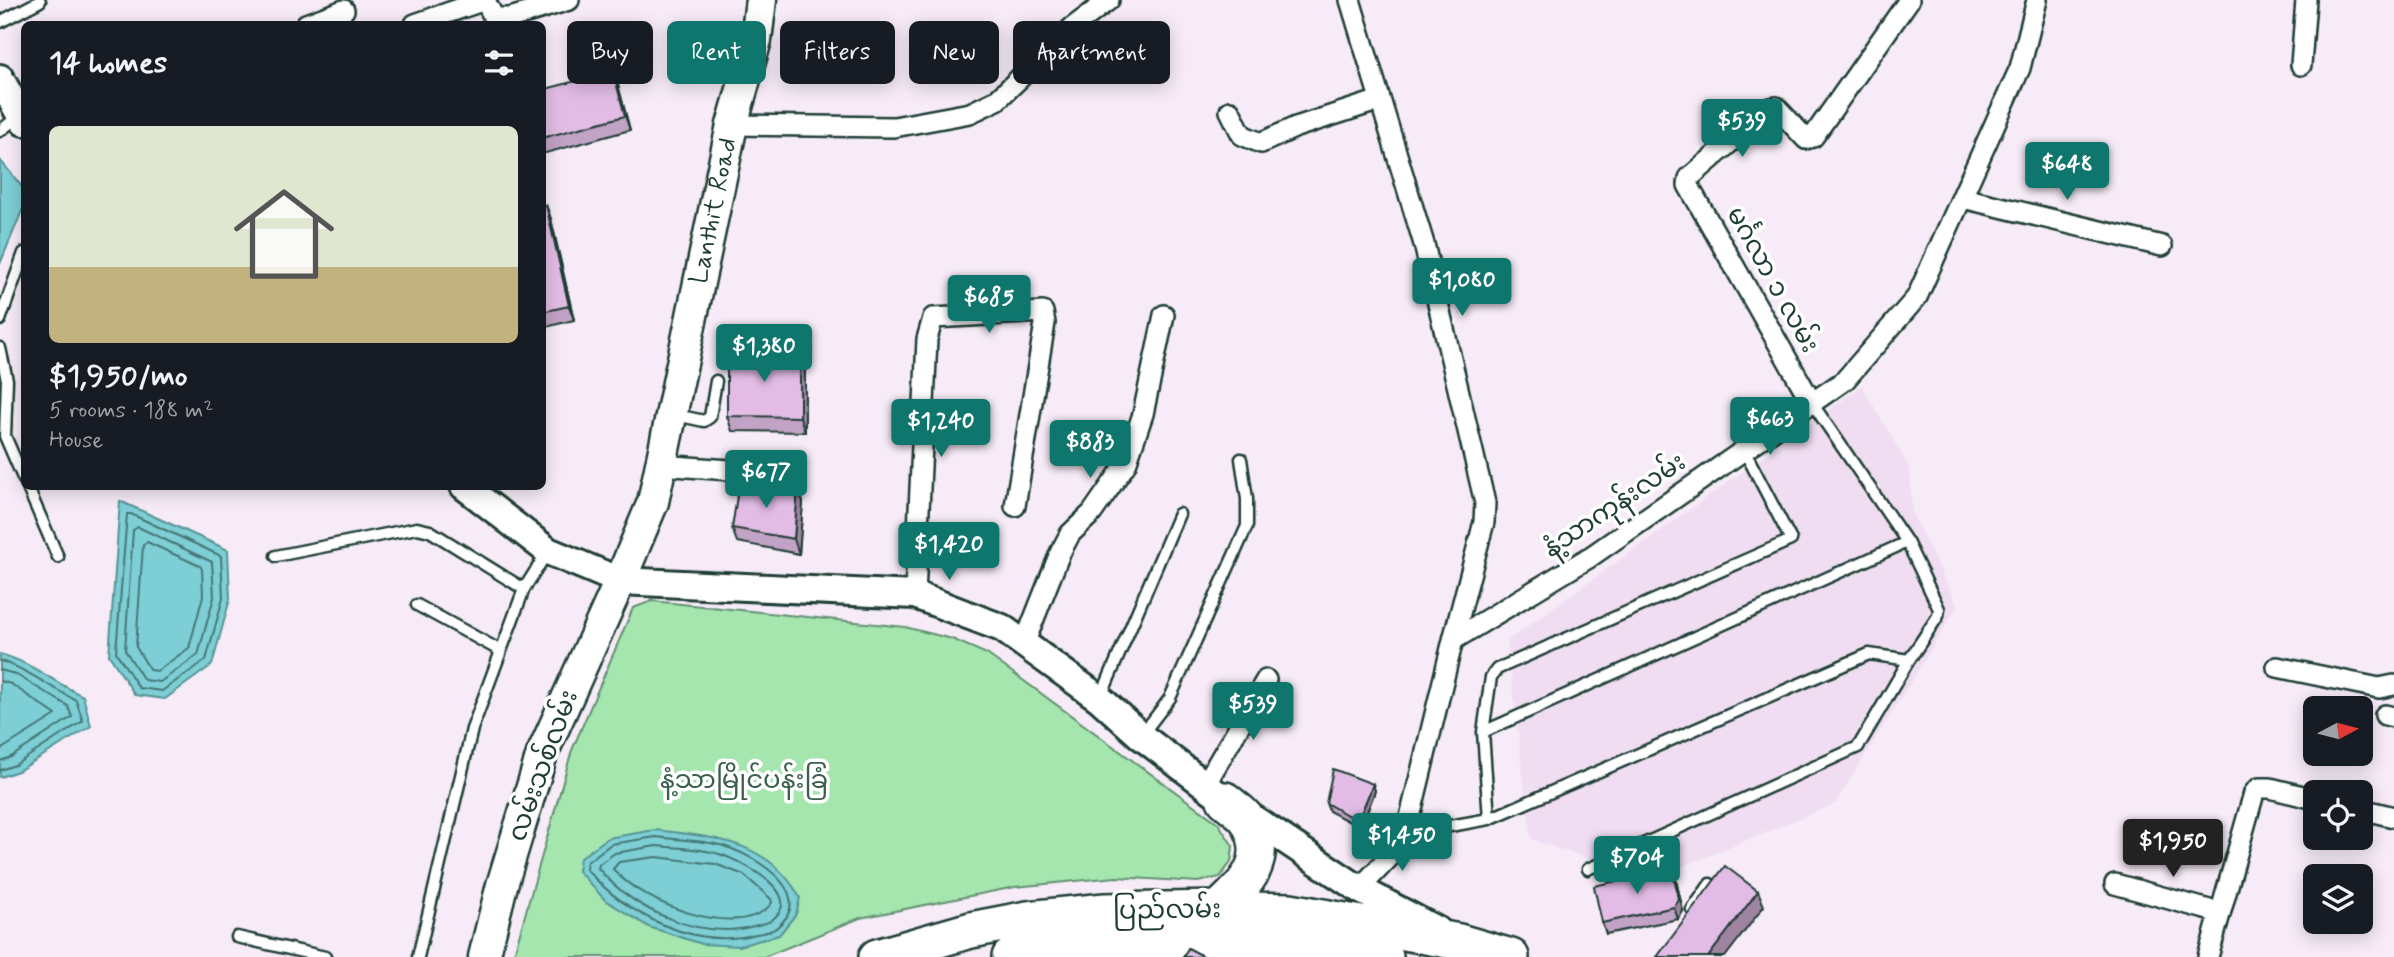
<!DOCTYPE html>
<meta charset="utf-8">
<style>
:root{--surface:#171b24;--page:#242831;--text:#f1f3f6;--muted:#9ea1a6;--accent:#0f766e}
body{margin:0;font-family:Mynerve,"Noto Sans Myanmar",sans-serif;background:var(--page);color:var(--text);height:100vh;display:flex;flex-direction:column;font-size:26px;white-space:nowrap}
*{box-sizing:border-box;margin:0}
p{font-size:23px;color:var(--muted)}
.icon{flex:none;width:38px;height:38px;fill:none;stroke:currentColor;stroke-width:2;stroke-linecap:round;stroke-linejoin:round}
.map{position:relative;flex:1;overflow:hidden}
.panel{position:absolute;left:21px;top:21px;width:525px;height:469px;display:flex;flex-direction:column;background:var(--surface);border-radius:10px;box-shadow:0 4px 18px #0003}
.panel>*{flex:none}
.banner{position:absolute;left:567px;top:21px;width:665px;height:63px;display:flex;gap:14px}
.needle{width:46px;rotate:83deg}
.controls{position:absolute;left:2303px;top:696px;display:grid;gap:14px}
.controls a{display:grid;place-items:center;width:70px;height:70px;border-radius:10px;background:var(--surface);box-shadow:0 4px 18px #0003;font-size:35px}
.price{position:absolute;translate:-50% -60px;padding:0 16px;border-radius:7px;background:var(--accent);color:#fff;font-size:23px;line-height:46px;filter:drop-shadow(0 2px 4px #0008)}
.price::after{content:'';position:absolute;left:50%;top:42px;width:21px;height:16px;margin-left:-10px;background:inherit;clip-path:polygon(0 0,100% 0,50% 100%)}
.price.active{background:#222;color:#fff}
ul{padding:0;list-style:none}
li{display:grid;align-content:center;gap:14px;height:371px;padding:0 28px}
li span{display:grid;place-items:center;height:217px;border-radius:10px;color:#555}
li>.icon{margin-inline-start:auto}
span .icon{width:126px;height:126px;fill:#fffc;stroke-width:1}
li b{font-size:30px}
h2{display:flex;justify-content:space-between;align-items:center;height:84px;padding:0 28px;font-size:30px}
.tag{padding:0 24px;border-radius:10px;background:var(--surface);box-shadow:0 4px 18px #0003;font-size:24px;line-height:63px}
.tag.active{background:var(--accent);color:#fff}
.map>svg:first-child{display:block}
.built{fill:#f0ddf2}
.green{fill:#a5e5ae;stroke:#629171;stroke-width:2}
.water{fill:#7dced5;stroke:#579495;stroke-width:2}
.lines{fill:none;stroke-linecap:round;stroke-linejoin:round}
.shore{stroke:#457774;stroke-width:2}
.lane-casing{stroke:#1f3d34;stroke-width:15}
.street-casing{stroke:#1f3d34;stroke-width:24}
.secondary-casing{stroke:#1f3d34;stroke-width:32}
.primary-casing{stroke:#1f3d34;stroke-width:35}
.highway-casing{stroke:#1f3d34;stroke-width:40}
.lane{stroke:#fff;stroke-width:10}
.street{stroke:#fff;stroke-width:19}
.secondary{stroke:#fff;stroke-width:26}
.primary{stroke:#fff;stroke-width:30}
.highway{stroke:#fff;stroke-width:35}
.wall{fill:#c2a2c5;stroke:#1f3d34;stroke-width:2}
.shaded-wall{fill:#9e84a0;stroke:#1f3d34;stroke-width:2}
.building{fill:#e2bce5;stroke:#1f3d34;stroke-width:2}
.labels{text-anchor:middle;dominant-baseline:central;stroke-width:7;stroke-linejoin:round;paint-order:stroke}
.street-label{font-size:26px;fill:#1f3d34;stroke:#fff}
.park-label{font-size:26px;fill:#3a5f4c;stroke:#fff}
</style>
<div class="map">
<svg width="2394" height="957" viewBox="0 0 2394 957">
<rect width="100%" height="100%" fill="#f6ebf7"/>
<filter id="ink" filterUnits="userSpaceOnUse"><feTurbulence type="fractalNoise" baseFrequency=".0143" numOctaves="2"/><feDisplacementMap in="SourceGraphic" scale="14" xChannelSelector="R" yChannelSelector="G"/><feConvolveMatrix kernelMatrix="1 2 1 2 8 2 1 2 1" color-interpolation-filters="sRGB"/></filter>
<g filter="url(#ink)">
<!-- built -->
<path class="built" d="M1862 386 1910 469 1912 514 1958 606 1835 804 1649 880 1531 839 1507 641Z"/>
<!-- green -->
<path class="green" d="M652 601 905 627 952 639 987 654 1218 823 1233 846 1231 862 1220 877 1198 882 1116 877 1015 887 860 918 764 957H513L572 750 633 608Z"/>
<!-- water -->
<path class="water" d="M0 160 24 189V206L0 264Z
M120 501 228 550 230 599 212 665 165 699 135 695 109 655Z
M0 654C30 662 54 682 83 696L91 726 18 771 0 777Z
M655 830C713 837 769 840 800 898L796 914 779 935 739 946 702 944 649 927 605 900 578 871 580 858 608 838Z"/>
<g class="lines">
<!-- shore -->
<path class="shore" d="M127 514H131L221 556 223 598 206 660 162 691 139 688 116 652Z
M138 527 212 562 214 597 198 655 160 682 144 680 125 650 133 530Z
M147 542 200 566 202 569 203 596 189 648 157 671 150 670 136 647 143 545Z
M0 661C28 669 50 688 76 700L83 721 15 765 0 770
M0 670 15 674 68 706 72 717 11 757 0 761
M0 681 11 684 56 715 0 750
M656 837C677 840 700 840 720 845 751 853 821 893 776 928 771 932 762 933 756 934 695 951 626 914 586 869L587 862 611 844Z
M656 846C676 848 700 848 719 854 741 861 810 895 770 921 766 924 759 924 754 926 700 941 633 910 598 868L599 864 615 853Z
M656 857 715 864 744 875 771 899 772 903C740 943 640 902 613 869L619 862Z"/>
<!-- lane casing -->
<g class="lane-casing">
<path id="lane" d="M0 22 40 1
M0 131 20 115
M0 320 24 253
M0 348 7 380 5 436 24 480
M1812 403 1907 542
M676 415 704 421 710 417 716 381
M27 486 58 557
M276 556 417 528 430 531 524 589 472 729 418 957
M524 589 548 551
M417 605 501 651
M1100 699 1179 514
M1483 732 1491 677 1497 669 1791 540 1744 450
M1141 736 1170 698 1247 526V499L1241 459
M1406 834 1489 819 1869 654 1909 660 1938 616 1939 609 1907 542 1483 732 1489 819
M1588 869 1858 747 1909 660
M1692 910 1710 884
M237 937 325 957"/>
</g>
<!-- street casing -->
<g class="street-casing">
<path id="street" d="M1350 0 1424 244 1485 503 1484 522 1453 640
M306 24 344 10
M415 24 485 0 494 18H510L569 0
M2301 65 2306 0
M1230 111 1242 135 1261 143 1296 127 1380 100
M732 125 894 127 970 113 997 100 1073 27 1109 0
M1963 198 2162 246
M1812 403 1688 185 1689 178 1770 108 1776 107 1806 139 1813 137 1909 0
M660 465 730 470
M915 595 927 339 933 318 1043 312 1045 323 1015 506
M1024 644 1060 553 1070 534 1092 513 1126 464 1143 414 1164 315
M2277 667 2379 688 2394 685
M2385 715 2394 717
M1205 785 1266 680
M2361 809 2394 817
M2115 884 2220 913
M1359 889 1404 842 1453 640 1590 557 1845 380 1917 297 2020 68 2037 0
M2208 957 2254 793 2259 788H2270L2315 799"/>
</g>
<!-- secondary casing -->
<g class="secondary-casing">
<path id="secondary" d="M0 78 24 122
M464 486 548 551 620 581 915 595 1002 628 1100 699 1141 736 1225 800 1359 889 1438 931"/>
</g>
<!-- primary casing -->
<g class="primary-casing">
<g id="primary">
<path id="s1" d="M484 957 502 885 542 754 620 581 653 502 732 125 756 40 761 0"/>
</g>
</g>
<!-- highway casing -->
<g class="highway-casing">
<path id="highway" d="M1219 909C1245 884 1271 861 1249 823 1245 814 1233 807 1225 800
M877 957 971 930 1028 919 1105 911 1219 909 1290 911 1459 942 1511 957
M1010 957 1057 948 1223 938 1354 950 1385 957"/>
</g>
<!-- lane -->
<use href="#lane" class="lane"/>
<!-- street -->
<use href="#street" class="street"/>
<!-- secondary -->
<use href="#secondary" class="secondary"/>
<!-- primary -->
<use href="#primary" class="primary"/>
<!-- highway -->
<use href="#highway" class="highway"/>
</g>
<!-- wall -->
<path class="wall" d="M618 85 630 130 542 154V90Z
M542 205H546L551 219 574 320 542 328Z
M805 368V432L732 431 727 416Z
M803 502 799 554 737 542 732 528Z
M1373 784 1375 791 1361 828 1329 811 1326 803Z
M1672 869 1676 880 1683 911 1678 919 1606 934 1602 923Z"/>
<!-- shaded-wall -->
<path class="shaded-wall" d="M613 71 618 85 630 130 625 116Z
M546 205 551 219 574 320 569 306Z
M800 353 805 368V432L800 417Z
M798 487 803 502 799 554 794 539Z
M1373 784 1375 791 1361 828 1358 821Z
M1672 869 1676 880 1683 911 1678 919 1674 907Z
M1758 891 1764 906 1725 957H1708Z"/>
<!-- building -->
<path class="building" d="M613 71 625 116 542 138V90Z
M542 205H546L569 306 542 312Z
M727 352 800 353V417L727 416Z
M739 483 798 487 794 539 732 528Z
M1333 769 1373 784 1358 821 1326 803Z
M1725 866 1758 891 1708 957H1657Z
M1672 869 1679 900 1674 907 1602 923 1594 886Z
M1188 948 1205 957H1183Z"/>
</g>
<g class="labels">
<!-- street labels -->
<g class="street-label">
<text stroke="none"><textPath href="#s1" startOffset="784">Lanthit Road</textPath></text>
<text transform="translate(1772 280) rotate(61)">မင်္ဂလာ ၁ လမ်း</text>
<text transform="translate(1615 506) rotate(-34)">နံ့သာကုန်းလမ်း</text>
<text transform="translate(544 766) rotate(-70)">လမ်းသစ်လမ်း</text>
<text transform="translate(1167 911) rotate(-1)">ပြည်လမ်း</text>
</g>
<!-- park labels -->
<g class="park-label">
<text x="744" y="781">နံ့သာမြိုင်ပန်းခြံ</text>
</g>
</g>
</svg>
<div class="controls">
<a><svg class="needle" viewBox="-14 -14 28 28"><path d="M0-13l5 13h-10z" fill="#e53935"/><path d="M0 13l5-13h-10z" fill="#9ea1a6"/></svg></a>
<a><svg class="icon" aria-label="locate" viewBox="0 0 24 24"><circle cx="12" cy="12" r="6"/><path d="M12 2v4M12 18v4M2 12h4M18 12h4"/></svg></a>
<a><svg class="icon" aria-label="layers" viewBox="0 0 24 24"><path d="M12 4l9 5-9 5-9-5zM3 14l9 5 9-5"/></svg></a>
</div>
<b class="price" style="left:1742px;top:159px">$539</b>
<b class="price" style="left:2067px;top:202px">$648</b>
<b class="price" style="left:1462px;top:318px">$1,080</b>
<b class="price" style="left:989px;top:335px">$685</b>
<b class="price" style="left:764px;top:384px">$1,380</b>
<b class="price" style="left:1770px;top:457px">$663</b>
<b class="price" style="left:941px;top:459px">$1,240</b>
<b class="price" style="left:1090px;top:480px">$883</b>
<b class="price" style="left:766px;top:510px">$677</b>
<b class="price" style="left:949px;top:582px">$1,420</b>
<b class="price" style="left:1253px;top:742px">$539</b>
<b class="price" style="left:1402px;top:873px">$1,450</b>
<b class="price active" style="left:2173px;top:879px">$1,950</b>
<b class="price" style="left:1637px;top:896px">$704</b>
<div class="banner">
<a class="tag">Buy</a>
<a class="tag active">Rent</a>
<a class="tag">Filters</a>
<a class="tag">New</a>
<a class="tag">Apartment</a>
</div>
<section class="panel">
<h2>14 homes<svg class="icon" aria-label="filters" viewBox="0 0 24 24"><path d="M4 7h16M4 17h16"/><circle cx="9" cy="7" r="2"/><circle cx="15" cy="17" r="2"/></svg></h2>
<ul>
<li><span style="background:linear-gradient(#dfe7d0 65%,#c2b280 0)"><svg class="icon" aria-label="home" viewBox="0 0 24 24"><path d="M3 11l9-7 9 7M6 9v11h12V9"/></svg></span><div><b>$1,950/mo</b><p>5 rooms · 188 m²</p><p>House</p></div></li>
</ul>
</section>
</div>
